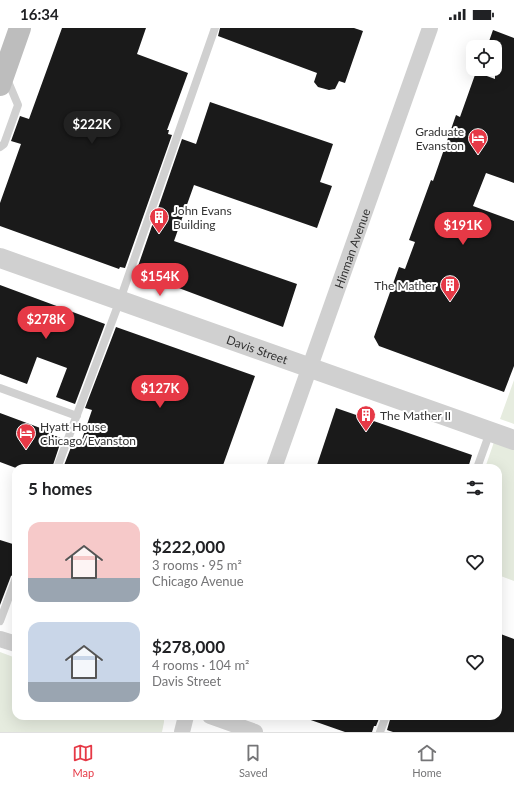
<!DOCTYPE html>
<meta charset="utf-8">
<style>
:root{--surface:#fff;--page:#f6f6f6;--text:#202124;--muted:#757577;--line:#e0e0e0;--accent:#e63946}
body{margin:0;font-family:Lato,sans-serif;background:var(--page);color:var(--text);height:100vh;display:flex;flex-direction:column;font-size:15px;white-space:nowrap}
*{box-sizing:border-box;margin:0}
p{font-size:13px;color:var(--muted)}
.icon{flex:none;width:22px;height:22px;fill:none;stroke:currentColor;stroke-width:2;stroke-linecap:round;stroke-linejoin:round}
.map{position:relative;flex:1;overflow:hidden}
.side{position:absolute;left:12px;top:436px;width:490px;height:256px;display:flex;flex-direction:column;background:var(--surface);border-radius:12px;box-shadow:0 4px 16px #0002}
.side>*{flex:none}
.fabs{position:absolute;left:466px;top:12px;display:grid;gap:8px}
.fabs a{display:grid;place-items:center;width:36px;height:36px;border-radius:8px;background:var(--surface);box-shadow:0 4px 16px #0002;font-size:20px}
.price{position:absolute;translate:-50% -34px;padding:0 9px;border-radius:14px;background:var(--accent);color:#fff;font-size:13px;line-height:26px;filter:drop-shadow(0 1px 2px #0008)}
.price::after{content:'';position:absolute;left:50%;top:24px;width:12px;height:9px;margin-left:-6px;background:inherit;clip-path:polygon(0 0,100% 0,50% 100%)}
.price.current{background:#222;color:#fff}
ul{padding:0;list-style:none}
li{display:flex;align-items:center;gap:12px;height:100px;padding:0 16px}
li span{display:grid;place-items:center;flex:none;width:112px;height:80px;border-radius:12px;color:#555}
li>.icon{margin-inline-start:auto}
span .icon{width:48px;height:48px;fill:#fffc;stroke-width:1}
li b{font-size:17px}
h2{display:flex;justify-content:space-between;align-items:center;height:48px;padding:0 16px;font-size:17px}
.status{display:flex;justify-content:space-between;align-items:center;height:28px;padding:0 20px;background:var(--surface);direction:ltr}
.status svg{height:11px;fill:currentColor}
.menu{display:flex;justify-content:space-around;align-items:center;height:56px;border-top:1px solid var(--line);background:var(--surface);font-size:11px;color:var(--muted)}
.menu a{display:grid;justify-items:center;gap:2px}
.menu .current{color:var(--accent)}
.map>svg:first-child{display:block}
.green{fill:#e6ecdf}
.building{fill:#1a1a1a}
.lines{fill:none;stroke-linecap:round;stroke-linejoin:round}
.service{stroke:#d0d0d0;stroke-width:8}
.minor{stroke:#d0d0d0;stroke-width:16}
.tertiary{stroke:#d0d0d0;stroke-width:20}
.secondary{stroke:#bdbdbd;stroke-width:22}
.labels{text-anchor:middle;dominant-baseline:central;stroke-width:4;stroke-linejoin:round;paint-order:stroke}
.poi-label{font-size:12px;fill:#333;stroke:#fff;text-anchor:start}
.street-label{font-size:12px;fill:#333;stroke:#fff}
</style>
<div class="status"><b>16:34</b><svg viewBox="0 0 49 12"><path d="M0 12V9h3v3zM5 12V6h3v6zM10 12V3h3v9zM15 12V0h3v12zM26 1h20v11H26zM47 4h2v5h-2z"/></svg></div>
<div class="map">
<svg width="514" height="704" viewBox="0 0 514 704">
<rect width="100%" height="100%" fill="#fff"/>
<!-- green -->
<path class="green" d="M514 352V396L500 391Z
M494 414 514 421V553L498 547V440H485Z
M0 624 16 630V688H164V694L162 704H0Z"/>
<!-- building -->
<path class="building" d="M62 0H146L137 26 188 45 167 102H169L168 106 172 107 125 240 120 239 119 241 0 198V175L21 116 11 113 20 88 29 91Z
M220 0H354L363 3 345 55 339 53 335 61 329 62 318 59 314 54 317 45 218 8Z
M493 2 514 10V155L486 145 473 178 514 193V338L504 364 379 318 374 309 399 239 405 241 415 214 409 212 431 152 433 153 456 87 460 89 476 44 495 51V19H487Z
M210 74 333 116 320 154 332 158 317 200 194 157 174 213 297 256 283 299 136 244 182 111 196 116Z
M0 257 105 296 75 376 56 369 67 340 37 329 27 356 0 346Z
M116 299 255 348 222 440H63L73 414 80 417 92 382 85 380Z
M336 380 472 427 468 440H316Z
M0 385 51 404 50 406 62 410 52 440H16L0 434Z
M0 512 16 517V545L11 548 0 577Z
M498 605 514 611V704H393L387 702 391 688H498Z
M306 688H380L376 698H374L372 704H345L305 690Z"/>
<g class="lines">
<!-- service -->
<path class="service" d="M0 119 4 116 18 77 7 51
M0 360 77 388
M57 440 120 272 215 0
M477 440 490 404
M0 593 16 550
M380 704 386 688"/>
<!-- minor -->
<g class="minor">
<path id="s1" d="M274 440 430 0"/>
<path d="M0 611 16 616"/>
<path d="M210 688 255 704"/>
<path d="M182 704 186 688"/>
</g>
<!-- tertiary -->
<path class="tertiary" id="s2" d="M0 230 514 412"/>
<!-- secondary -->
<path class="secondary" d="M0 57 20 0"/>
</g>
<!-- icons -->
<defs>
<g id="hotel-pin" transform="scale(1)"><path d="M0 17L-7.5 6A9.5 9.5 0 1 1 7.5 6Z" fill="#e63946" stroke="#fff"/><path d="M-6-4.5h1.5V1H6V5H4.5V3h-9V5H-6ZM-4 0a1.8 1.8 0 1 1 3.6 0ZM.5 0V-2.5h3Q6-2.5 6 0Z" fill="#fff"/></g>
<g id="building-pin" transform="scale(1)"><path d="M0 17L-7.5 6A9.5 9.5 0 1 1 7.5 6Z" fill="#e63946" stroke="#fff"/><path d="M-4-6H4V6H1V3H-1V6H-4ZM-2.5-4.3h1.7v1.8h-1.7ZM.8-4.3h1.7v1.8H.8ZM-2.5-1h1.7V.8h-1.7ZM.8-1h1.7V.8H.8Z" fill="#fff"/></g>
</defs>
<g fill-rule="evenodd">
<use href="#hotel-pin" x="478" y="110"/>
<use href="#building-pin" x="159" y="189"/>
<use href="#building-pin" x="450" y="257"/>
<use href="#building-pin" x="366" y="387"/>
<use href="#hotel-pin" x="26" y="405"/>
</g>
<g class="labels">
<!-- poi labels -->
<g class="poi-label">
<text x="464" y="103" text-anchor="end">Graduate<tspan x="464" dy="14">Evanston</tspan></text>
<text x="173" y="182">John Evans<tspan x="173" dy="14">Building</tspan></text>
<text x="436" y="257" text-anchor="end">The Mather</text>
<text x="380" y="387">The Mather II</text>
<text x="40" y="398">Hyatt House<tspan x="40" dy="14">Chicago/Evanston</tspan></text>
</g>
<!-- street labels -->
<g class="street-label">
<text stroke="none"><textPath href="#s1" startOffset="233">Hinman Avenue</textPath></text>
<text stroke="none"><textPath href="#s2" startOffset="273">Davis Street</textPath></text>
</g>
</g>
</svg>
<div class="fabs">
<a><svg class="icon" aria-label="locate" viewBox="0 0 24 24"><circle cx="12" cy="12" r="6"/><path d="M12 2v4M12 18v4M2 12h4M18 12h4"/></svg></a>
</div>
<b class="price current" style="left:92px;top:117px">$222K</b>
<b class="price" style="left:463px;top:218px">$191K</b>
<b class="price" style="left:160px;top:269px">$154K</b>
<b class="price" style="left:46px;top:312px">$278K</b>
<b class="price" style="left:160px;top:381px">$127K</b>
<section class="side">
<h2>5 homes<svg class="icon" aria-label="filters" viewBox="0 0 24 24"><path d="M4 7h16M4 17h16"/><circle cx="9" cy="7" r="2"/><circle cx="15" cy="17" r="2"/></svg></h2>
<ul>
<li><span style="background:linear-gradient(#f6c9c9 70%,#9aa5b1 0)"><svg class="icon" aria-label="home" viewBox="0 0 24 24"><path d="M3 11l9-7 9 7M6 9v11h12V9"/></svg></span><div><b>$222,000</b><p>3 rooms · 95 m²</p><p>Chicago Avenue</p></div><svg class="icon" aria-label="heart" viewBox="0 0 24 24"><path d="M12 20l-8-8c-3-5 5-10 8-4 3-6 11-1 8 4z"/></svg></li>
<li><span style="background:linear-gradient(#c9d6e8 75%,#9aa5b1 0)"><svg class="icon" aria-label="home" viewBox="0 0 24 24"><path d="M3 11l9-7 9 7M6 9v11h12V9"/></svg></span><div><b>$278,000</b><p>4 rooms · 104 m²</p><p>Davis Street</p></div><svg class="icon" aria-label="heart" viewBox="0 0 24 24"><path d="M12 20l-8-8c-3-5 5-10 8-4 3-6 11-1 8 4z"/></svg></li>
</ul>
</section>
</div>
<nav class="menu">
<a class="current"><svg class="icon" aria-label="map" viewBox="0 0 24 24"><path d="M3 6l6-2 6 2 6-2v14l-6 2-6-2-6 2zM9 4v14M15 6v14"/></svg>Map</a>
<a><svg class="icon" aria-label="saved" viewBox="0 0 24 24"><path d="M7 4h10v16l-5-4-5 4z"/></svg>Saved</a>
<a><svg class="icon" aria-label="home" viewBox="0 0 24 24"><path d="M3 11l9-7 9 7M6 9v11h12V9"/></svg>Home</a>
</nav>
